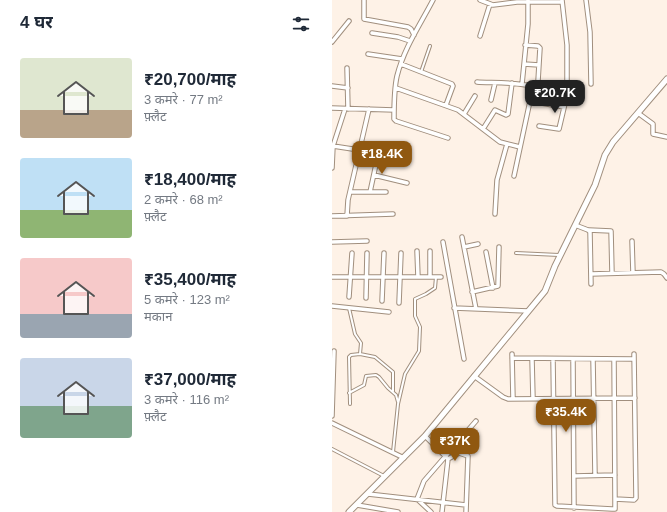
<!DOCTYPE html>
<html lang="hi">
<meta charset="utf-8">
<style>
:root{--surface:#fff;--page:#f6f6f7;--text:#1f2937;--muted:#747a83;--accent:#905810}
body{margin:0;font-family:Helvetica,"Noto Sans Devanagari",sans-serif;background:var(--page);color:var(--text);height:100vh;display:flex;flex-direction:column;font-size:15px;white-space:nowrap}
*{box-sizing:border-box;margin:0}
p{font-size:13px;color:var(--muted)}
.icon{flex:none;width:22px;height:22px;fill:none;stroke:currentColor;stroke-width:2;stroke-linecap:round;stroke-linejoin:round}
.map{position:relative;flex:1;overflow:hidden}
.panel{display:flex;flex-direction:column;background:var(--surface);width:332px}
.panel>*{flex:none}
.price{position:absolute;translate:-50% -34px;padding:0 9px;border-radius:8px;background:var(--accent);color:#fff;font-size:13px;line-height:26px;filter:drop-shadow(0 1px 2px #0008)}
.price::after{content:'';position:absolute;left:50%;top:24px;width:12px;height:9px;margin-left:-6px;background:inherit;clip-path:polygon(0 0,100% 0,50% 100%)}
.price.active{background:#222;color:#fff}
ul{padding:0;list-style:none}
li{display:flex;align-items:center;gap:12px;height:100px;padding:0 20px}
li span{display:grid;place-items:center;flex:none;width:112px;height:80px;border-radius:4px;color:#555}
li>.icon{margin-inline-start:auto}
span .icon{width:48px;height:48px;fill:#fffc;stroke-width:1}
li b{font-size:17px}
h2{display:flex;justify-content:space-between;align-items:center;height:48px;padding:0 20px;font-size:17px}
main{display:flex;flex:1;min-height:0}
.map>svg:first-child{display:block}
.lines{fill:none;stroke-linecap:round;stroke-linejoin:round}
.lane-casing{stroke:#a18f7e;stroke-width:4}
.street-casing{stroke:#a18f7e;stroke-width:5.5}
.secondary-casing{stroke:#a18f7e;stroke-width:7}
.lane{stroke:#fff;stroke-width:2}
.street{stroke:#fff;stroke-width:3.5}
.secondary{stroke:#fff;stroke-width:5}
</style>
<main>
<section class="panel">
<h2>4 घर<svg class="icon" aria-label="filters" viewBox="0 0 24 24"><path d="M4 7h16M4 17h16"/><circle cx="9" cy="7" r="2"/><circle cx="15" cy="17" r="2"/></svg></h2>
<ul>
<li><span style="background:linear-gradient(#dfe7d0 65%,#b9a48a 0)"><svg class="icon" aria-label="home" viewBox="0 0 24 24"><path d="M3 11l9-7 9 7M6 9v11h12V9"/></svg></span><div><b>₹20,700/माह</b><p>3 कमरे · 77 m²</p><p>फ़्लैट</p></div></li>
<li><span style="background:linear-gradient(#bfe0f5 65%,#8fb573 0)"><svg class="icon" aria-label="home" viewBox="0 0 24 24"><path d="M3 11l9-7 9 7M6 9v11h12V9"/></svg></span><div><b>₹18,400/माह</b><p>2 कमरे · 68 m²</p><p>फ़्लैट</p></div></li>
<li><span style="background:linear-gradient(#f6c9c9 70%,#9aa5b1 0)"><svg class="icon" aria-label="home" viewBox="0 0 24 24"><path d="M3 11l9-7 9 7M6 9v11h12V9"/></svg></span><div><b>₹35,400/माह</b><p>5 कमरे · 123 m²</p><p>मकान</p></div></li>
<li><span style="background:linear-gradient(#c9d6e8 60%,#7fa58c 0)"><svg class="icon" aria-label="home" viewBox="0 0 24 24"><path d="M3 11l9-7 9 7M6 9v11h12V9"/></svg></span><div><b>₹37,000/माह</b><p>3 कमरे · 116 m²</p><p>फ़्लैट</p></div></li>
</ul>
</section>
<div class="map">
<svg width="335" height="512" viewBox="0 0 335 512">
<rect width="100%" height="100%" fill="#fef2e7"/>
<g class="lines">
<!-- lane casing -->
<g class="lane-casing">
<path id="lane" d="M89 72 98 46
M184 253 227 255
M17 308 23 334 29 343 28 354 19 355 17 357 18 404
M28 354 43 357 61 372V391
M17 393 32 385 34 376 44 375 47 377 56 388 64 395 66 402
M0 449 52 476
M61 452 66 404 73 374 87 351 88 327 83 316V299L94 294 103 288 104 277"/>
</g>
<!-- street casing -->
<g class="street-casing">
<path id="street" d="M32 0V19L76 27 79 29 82 35
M101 0C88 25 72 48 65 76 62 89 62 105 62 119L64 121 116 138
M148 0 161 5 185 2H230
M254 0 258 32 259 84
M40 33 66 37 78 41
M148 36 158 4
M0 42 17 21
M193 45 206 46 208 48 206 81
M36 54 70 59
M69 64 120 84 121 86 114 105
M192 64 207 65
M15 68 16 109
M145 82C157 83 193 82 201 87L182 176
M190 84 196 24V0
M0 86 16 88
M64 88 126 110 168 142 188 147
M159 100 163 83
M198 101 232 107
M0 108 62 110
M306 113 321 124V134L335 137
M132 114 143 96
M207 126 227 129 235 95V45L230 0
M151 129 163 110 174 115 176 114 180 83
M1 146 27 150 56 158
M0 168 1 146 13 109
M42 175 75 183
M18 192H54
M38 192 46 155
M163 214 165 180 175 144
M0 216 61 214
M15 216 16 200 37 109
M243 225 256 230 258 232 259 284
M257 230 279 231 280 273
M130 237 144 309
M300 241 301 273
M0 242 35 241
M111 242 132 359
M132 247 146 244
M85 251 86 277
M98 251V277
M154 252 161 288
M259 274 329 272 332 274 335 278
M0 277H109
M140 292 166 286 167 247
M17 297 20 253
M34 298 35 253
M50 301 52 253
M67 303 69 253
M0 306 57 312
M122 308 196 311
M180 354 181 399
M180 358 302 359
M200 359 201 399
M221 359 223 505 225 506 280 509H283V501L282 359
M241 359 242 508
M261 359 263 475
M142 376 171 397 176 399 303 398
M0 416 2 351
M0 423 72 458
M93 436 116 459 110 512
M116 459 127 453 136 456 134 512
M242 476 283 475
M36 494 134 505
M283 499 302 500 304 498 302 354
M25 505 66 512
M99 512 85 499 92 481 144 421"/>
</g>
<!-- secondary casing -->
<g class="secondary-casing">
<path id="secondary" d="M17 512 93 436 213 291 223 266 263 185 273 155 281 142 335 79"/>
</g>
<!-- lane -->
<use href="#lane" class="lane"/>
<!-- street -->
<use href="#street" class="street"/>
<!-- secondary -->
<use href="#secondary" class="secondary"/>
</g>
</svg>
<b class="price active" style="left:223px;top:114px">₹20.7K</b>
<b class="price" style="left:50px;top:175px">₹18.4K</b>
<b class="price" style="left:234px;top:433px">₹35.4K</b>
<b class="price" style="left:123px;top:462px">₹37K</b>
</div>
</main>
